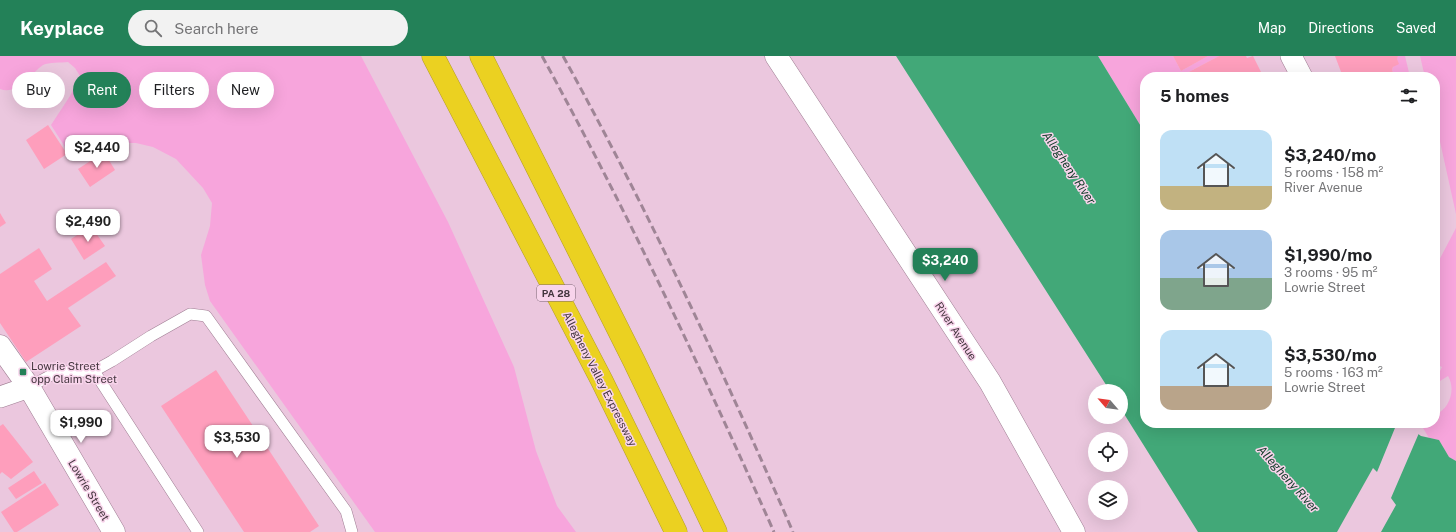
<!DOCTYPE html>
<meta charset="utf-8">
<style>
:root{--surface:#fff;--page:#f2f2f2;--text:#202124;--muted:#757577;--accent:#238158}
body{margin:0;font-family:"Public Sans",sans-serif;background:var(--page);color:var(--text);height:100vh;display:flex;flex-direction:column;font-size:15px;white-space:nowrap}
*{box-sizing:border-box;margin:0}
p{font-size:13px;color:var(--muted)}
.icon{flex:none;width:22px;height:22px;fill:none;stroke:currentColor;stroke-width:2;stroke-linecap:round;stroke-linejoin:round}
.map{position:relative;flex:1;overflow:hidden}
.side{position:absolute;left:1140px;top:16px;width:300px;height:356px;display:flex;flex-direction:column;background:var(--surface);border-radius:16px;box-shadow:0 4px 16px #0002}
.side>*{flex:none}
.top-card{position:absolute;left:12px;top:16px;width:380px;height:36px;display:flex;gap:8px}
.needle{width:26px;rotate:298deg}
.tools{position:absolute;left:1088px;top:328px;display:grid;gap:8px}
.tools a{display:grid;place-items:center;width:40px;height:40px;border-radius:50%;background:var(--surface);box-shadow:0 4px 16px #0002;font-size:20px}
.price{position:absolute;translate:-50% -34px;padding:0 9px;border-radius:8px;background:#fff;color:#222;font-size:13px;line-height:26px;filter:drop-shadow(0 1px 2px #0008)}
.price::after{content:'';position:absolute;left:50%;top:24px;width:12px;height:9px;margin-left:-6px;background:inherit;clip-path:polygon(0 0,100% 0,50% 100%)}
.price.current{background:var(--accent);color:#fff}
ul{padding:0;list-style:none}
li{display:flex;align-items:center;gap:12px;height:100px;padding:0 20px}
li span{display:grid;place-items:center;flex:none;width:112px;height:80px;border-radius:12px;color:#555}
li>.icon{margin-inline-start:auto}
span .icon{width:48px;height:48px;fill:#fffc;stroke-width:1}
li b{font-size:17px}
h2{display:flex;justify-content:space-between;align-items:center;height:48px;padding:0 20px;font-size:17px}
.tag{padding:0 14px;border-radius:18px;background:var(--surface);box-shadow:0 4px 16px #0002;font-size:14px;line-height:36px}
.tag.current{background:var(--accent);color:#fff}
header{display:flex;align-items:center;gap:24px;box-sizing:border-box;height:56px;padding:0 20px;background:var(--accent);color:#fff}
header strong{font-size:19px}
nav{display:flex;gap:22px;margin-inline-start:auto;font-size:14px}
.search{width:280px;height:36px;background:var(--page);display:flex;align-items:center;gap:10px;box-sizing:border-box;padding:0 14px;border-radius:22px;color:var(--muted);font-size:15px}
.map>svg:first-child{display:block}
.green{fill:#f7a5dc}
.water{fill:#42a878}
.pier{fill:#ebc7de}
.building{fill:#fe9ebc}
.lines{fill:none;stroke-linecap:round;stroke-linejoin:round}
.lane-casing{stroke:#9f7e93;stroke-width:12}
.street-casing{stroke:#9f7e93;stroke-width:22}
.secondary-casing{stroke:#9f7e93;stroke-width:23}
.highway-casing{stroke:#b19b2c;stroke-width:23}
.lane{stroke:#fff;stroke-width:11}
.street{stroke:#fff;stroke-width:21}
.secondary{stroke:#fff;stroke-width:22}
.highway{stroke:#ebd121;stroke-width:22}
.rail{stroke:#9f8596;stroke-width:3;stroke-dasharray:8 4;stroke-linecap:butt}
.poi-dot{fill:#238158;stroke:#f8d4eb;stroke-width:1.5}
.labels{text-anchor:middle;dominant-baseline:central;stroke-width:3;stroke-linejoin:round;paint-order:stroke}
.shield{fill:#f8d4eb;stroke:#7a6573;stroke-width:1}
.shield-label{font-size:10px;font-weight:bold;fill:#44363f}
.street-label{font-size:11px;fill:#44363f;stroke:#f8d4eb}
.poi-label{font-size:11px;fill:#44363f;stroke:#f8d4eb;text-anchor:start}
.water-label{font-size:12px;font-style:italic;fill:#0f3b27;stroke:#f8d4eb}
</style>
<header>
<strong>Keyplace</strong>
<div class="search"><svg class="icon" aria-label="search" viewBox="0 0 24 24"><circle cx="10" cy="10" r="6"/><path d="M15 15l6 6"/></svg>Search here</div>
<nav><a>Map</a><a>Directions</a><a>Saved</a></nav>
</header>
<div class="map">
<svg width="1456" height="476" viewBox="0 0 1456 476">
<rect width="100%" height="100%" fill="#ebc7de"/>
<!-- green -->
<path class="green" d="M0 0H361L448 166 514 311 536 395 557 450 576 476H375L210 245 205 229 201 199 210 170 212 147 203 132 176 103 153 91 136 87H105L80 96 67 94 51 69 70 40 80 20 75 12 68 6C61 7 49 6 43 9 31 17 17 40 0 33Z
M1098 0H1173L1181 15 1208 0H1219L1185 18 1186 21H1145V77Z
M1398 0H1405L1410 21H1395L1392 14Z
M1420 0H1456V158L1435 63V21H1425Z
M1435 141 1440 165 1435 187Z
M1456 172V405L1449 401 1439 384 1429 382 1420 367H1435V359C1450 353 1456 333 1448 320L1440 325 1437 321 1442 311 1435 308V212Z"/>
<!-- water -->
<path class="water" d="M896 0H1098L1145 77V367H1403L1421 380 1439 384 1449 401 1456 405V476H1198L1121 353V335H1110Z"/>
<!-- pier -->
<path class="pier" d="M1397 367 1408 368 1419 377 1391 442 1396 449 1381 476H1337L1373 412 1377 416Z"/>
<!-- building -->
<path class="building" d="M1173 0H1208L1181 15Z
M1219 0H1246L1247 2 1253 0 1261 16 1255 19 1256 21H1186L1185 18Z
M1335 0H1398L1397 3 1399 8 1393 11 1392 14 1395 21H1343Z
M48 69 67 98 44 113 26 84Z
M104 96 115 114 90 131 78 113Z
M0 157 6 167 0 171Z
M91 170 105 190 84 204 71 183Z
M39 192 52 213 34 225 47 245 106 206 116 220 68 252 81 270 26 306 0 267V218Z
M216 314 319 470 310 476H244L161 350Z
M3 368 33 406 11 423 2 416 0 418V370Z
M34 415 42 427 16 443 8 432Z
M45 427 59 449 17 476H14L1 456Z"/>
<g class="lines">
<!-- lane casing -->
<g class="lane-casing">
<path id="lane" d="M94 315 198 476
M29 331 57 316 94 315 112 305 151 280 190 258 206 260 346 455 352 476"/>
</g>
<!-- street casing -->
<g class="street-casing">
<path id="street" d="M1291 0 1302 21
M0 341 29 331"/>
</g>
<!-- secondary casing -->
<g class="secondary-casing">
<path id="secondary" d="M776 0 990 326 1074 476
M0 290 29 331 114 476"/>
</g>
<!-- highway casing -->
<g class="highway-casing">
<path id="highway" d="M433 0 602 325 676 476
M481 0 634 305 716 476"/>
</g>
<!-- lane -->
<use href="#lane" class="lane"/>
<!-- street -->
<use href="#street" class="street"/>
<!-- secondary -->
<use href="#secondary" class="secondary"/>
<!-- highway -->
<use href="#highway" class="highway"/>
<!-- rail -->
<path class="rail" d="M542 0C627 155 702 314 774 476
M563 0C648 154 723 315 793 476"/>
</g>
<!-- markers -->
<rect class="poi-dot" x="19" y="312" width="8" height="8" rx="2"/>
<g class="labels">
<!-- shield labels -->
<rect class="shield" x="537" y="229" width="38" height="16" rx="3"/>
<g class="shield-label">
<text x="556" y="237">PA 28</text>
</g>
<!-- street labels -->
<g class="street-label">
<text transform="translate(956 275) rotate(57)">River Avenue</text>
<text transform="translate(600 323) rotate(63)">Allegheny Valley Expressway</text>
<text transform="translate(89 434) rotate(59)">Lowrie Street</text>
</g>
<!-- poi labels -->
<g class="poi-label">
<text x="31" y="310">Lowrie Street<tspan x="31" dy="13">opp Claim Street</tspan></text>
</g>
<!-- water labels -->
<g class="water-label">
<text transform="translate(1069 112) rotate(56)">Allegheny River</text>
<text transform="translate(1288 423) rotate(48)">Allegheny River</text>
</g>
</g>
</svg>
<div class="tools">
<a><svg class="needle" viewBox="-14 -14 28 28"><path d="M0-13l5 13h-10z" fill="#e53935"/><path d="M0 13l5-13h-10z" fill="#757577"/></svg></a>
<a><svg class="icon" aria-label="locate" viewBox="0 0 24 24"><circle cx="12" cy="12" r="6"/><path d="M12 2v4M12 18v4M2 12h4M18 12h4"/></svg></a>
<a><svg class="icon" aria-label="layers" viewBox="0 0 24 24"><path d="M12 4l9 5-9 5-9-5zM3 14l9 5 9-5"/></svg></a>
</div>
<b class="price" style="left:97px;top:113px">$2,440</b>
<b class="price" style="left:88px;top:187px">$2,490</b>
<b class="price current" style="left:945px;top:226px">$3,240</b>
<b class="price" style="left:81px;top:388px">$1,990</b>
<b class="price" style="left:237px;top:403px">$3,530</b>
<div class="top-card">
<a class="tag">Buy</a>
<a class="tag current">Rent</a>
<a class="tag">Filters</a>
<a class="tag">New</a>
</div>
<section class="side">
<h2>5 homes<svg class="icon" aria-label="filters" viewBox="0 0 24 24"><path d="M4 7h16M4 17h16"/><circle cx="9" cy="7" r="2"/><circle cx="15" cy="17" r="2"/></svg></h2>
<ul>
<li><span style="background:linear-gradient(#bfe0f5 70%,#c2b280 0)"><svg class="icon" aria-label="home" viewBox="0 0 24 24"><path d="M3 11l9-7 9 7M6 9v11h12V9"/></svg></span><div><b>$3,240/mo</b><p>5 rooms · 158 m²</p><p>River Avenue</p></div></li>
<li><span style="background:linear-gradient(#a9c7e8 60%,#7fa58c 0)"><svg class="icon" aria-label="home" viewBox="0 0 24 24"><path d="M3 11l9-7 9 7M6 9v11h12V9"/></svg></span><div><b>$1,990/mo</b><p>3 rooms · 95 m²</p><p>Lowrie Street</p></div></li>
<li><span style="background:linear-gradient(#bfe0f5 70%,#b9a48a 0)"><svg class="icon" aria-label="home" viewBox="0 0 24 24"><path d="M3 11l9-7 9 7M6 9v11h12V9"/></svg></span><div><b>$3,530/mo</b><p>5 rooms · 163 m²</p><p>Lowrie Street</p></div></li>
</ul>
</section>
</div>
